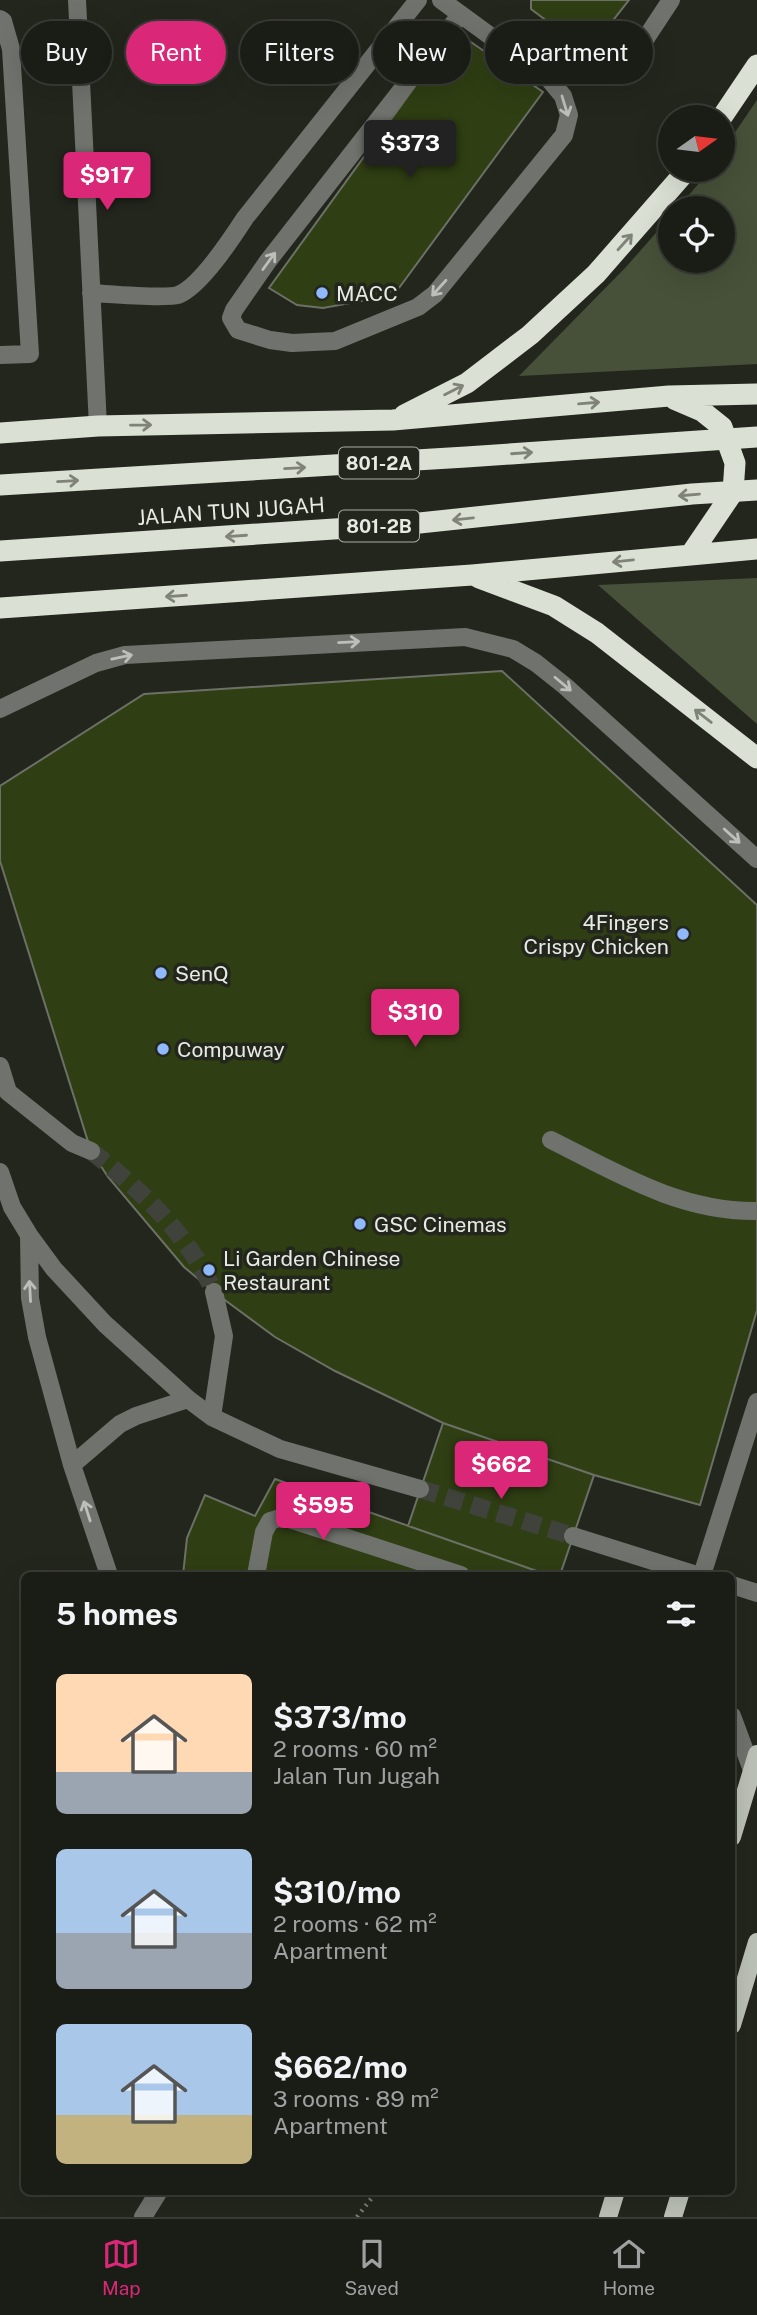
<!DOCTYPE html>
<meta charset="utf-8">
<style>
:root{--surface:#1a1c16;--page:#23251f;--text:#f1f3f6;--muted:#9fa1a1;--line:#383a35;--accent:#db2777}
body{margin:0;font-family:"Public Sans",sans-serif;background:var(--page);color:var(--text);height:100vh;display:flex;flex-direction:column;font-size:26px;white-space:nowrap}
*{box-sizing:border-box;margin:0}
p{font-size:23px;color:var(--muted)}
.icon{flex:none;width:38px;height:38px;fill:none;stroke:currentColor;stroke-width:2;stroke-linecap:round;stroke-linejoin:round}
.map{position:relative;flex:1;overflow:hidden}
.drawer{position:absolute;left:21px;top:1572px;width:714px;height:623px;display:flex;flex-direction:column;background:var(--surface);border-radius:10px;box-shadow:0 7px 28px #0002,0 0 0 2px var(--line)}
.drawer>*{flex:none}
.hud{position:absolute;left:21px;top:21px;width:716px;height:63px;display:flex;gap:14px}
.needle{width:46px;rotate:76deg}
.buttons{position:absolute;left:658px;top:105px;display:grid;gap:14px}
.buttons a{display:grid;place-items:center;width:77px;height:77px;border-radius:50%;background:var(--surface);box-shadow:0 7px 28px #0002,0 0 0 2px var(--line);font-size:35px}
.price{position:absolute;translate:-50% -60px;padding:0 16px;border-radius:7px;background:var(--accent);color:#fff;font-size:23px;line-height:46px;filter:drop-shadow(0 2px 4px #0008)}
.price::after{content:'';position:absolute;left:50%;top:42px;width:21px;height:16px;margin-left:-10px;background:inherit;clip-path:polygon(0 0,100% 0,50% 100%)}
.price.active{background:#222;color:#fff}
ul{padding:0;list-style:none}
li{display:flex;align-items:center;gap:21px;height:175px;padding:0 35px}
li span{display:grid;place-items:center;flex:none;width:196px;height:140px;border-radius:10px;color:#555}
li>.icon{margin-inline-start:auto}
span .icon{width:84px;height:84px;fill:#fffc;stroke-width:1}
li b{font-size:30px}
h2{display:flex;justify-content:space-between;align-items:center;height:84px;padding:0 35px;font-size:30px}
.pill{padding:0 24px;border-radius:32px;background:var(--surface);box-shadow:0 7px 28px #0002,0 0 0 2px var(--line);font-size:24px;line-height:63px}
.pill.active{background:var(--accent);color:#fff}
.tab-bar{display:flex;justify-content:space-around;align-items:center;height:98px;border-top:2px solid var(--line);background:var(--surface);font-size:19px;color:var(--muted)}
.tab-bar a{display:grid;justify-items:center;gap:4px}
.tab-bar .active{color:var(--accent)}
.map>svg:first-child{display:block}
.green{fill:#475139}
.building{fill:#2f3e13;stroke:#6c7066;stroke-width:2}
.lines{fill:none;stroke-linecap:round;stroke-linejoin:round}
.minor-tunnel{stroke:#40433b;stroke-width:18;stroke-dasharray:18 9;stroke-linecap:butt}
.path{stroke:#7b7d76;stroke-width:4.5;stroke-dasharray:2 5;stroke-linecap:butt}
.minor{stroke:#70726d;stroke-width:18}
.major{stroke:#bcc1b7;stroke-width:18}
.highway{stroke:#dbe0d4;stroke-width:21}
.highway-bridge{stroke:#dbe0d4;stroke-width:21}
.oneway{stroke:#bdbfba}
.oneway2{stroke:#7f8378}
.poi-dot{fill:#8fb8fd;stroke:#23261d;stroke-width:2.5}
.labels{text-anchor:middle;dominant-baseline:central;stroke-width:7;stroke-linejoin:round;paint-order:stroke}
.shield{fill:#23261d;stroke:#acaea8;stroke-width:2}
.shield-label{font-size:19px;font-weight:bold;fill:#e7e9e3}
.poi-label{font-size:21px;fill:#e7e9e3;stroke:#23261d;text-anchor:start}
.street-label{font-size:21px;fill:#e7e9e3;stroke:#23261d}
</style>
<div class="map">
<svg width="757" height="2217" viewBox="0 0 757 2217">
<rect width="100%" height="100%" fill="#23261d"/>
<!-- green -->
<path class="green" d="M757 100V364L519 376 626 267 670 217V261H723V208H678L710 170H723V150Z
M757 578V724L598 585Z"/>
<!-- building -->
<path class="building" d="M531 0H629L588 52 531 9Z
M455 31 543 92 399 288 372 299 323 308 297 305 269 288Z
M502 671 757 905V1310L700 1505 594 1475 443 1423 335 1371 275 1337 214 1292 184 1267 108 1177 91 1151 0 861V786L144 694Z
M443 1423 594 1475 560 1575H548L408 1526Z
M275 1479 548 1575H183L187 1538 205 1495 255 1516Z"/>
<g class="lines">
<!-- minor-tunnel -->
<path class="minor-tunnel" d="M91 1151C140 1189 189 1235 214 1292
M420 1489 573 1536"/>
<!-- path -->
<path class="path" d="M357 2217 377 2191"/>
<!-- minor -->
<path class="minor" d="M77 0 98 426
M441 0 548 78 563 96 569 115 564 135 435 294 418 307 335 341 292 343 270 340 238 330 231 318 234 310 268 261 460 15
M0 19 3 21 11 49 30 354 0 355
M646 38 671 0
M91 293C109 294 165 299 178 295 200 287 232 238 245 218L418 0
M0 709 96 663 125 655 465 637 513 649 536 663 565 686 757 859
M0 1066 8 1092 72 1143 91 1151
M551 1140C617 1173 680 1212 757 1211
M0 1172 12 1207 29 1235 54 1269 105 1324 188 1399 212 1417 280 1449 420 1489
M29 1235 30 1298 37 1337 72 1465 109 1575
M212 1417 224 1336 214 1292
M72 1465 120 1424 136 1416 188 1399
M573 1536 697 1575
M256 1575 264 1532 270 1521 283 1517 461 1575
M702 1575 757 1402
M732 1585 757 1593
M732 1716 752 1770
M143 2217 159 2191"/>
<!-- major -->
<path class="major" d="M732 1837 757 1754
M732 2025 757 1942
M608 2217 616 2191
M673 2217 681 2191"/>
<!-- highway -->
<path class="highway" d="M722 117 757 65
M674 399 702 411 722 427 735 463 733 492 691 554
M404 415 467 383 530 335 596 274 687 170
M0 433 98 426 393 420 669 396 757 394
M479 578 554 606 597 633 757 758
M0 608 472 575 757 549"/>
<!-- highway-bridge -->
<path class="highway-bridge" d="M0 485 466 457 757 437
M0 551 410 524 692 494 757 490"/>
</g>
<!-- one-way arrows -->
<defs><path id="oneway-shaft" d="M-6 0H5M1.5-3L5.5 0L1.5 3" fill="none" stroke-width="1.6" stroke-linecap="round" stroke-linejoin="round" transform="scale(1.75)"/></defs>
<g class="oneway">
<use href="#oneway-shaft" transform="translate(565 106) rotate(73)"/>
<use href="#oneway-shaft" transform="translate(269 261) rotate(-54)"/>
<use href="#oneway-shaft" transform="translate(439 288) rotate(132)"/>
<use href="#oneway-shaft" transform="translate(349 642) rotate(-3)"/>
<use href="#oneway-shaft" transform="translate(122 657) rotate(-12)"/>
<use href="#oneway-shaft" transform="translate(563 684) rotate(40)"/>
<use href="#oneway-shaft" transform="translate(732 836) rotate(42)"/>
<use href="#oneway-shaft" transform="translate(30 1291) rotate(-93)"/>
<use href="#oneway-shaft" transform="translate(87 1511) rotate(-108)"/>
</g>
<g class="oneway2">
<use href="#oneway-shaft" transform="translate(625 242) rotate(-48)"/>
<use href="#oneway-shaft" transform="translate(454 390) rotate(-27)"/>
<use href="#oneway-shaft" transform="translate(589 403) rotate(-5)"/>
<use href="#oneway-shaft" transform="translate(141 425) rotate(-1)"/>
<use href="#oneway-shaft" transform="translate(522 453) rotate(-4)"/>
<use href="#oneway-shaft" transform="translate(295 468) rotate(-3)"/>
<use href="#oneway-shaft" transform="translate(68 481) rotate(-3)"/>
<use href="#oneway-shaft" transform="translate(689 495) rotate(175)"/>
<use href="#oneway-shaft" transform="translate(463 519) rotate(174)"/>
<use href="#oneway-shaft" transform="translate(236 536) rotate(176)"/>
<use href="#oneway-shaft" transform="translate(623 561) rotate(174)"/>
<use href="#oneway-shaft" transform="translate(176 596) rotate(176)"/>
<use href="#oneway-shaft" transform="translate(703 716) rotate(-142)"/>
</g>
<!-- markers -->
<g class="poi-dot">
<circle cx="322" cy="293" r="7"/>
<circle cx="683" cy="934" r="7"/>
<circle cx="161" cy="973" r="7"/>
<circle cx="163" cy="1049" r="7"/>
<circle cx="360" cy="1224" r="7"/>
<circle cx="209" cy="1270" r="7"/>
</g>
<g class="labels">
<!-- shield labels -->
<g class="shield">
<rect x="339" y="447.5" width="80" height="31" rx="5"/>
<rect x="339" y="510.5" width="80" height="31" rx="5"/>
</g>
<g class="shield-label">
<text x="379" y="463">801-2A</text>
<text x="379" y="526">801-2B</text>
</g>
<!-- poi labels -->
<g class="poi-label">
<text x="336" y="293">MACC</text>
<text x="669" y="922" text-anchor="end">4Fingers<tspan x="669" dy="24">Crispy Chicken</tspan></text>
<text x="175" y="973">SenQ</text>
<text x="177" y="1049">Compuway</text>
<text x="374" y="1224">GSC Cinemas</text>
<text x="223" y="1258">Li Garden Chinese<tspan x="223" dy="24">Restaurant</tspan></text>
</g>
<!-- street labels -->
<g class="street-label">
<text transform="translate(231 511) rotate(-4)">JALAN TUN JUGAH</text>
</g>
</g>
</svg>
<div class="buttons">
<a><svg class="needle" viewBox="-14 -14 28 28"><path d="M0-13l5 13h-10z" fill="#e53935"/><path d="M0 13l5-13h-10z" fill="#9fa1a1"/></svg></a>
<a><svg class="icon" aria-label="locate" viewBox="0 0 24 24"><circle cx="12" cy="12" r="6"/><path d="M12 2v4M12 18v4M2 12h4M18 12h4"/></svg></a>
</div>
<b class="price active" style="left:410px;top:180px">$373</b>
<b class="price" style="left:107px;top:212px">$917</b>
<b class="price" style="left:415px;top:1049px">$310</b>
<b class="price" style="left:501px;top:1501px">$662</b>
<b class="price" style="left:323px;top:1542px">$595</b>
<div class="hud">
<a class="pill">Buy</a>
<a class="pill active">Rent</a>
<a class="pill">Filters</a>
<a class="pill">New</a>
<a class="pill">Apartment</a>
</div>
<section class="drawer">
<h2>5 homes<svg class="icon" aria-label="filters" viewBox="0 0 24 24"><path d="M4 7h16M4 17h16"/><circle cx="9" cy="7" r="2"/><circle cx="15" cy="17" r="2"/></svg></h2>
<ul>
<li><span style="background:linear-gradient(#ffd9b3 70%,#9aa5b1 0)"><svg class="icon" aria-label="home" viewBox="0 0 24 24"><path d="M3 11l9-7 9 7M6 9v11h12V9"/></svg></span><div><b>$373/mo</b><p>2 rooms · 60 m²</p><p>Jalan Tun Jugah</p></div></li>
<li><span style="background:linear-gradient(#a9c7e8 60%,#9aa5b1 0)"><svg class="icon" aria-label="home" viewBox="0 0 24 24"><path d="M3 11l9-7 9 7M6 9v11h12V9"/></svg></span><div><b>$310/mo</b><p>2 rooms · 62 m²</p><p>Apartment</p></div></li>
<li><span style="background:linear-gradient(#a9c7e8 65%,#c2b280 0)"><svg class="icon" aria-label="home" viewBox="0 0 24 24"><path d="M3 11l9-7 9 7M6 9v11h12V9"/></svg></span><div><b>$662/mo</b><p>3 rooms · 89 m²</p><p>Apartment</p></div></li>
</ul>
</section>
</div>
<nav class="tab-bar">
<a class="active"><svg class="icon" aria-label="map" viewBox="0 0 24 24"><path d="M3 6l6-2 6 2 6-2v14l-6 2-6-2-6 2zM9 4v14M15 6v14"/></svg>Map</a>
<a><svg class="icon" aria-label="saved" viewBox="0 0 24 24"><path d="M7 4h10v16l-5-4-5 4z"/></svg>Saved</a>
<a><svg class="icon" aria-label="home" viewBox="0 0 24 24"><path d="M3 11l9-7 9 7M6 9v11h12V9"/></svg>Home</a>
</nav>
